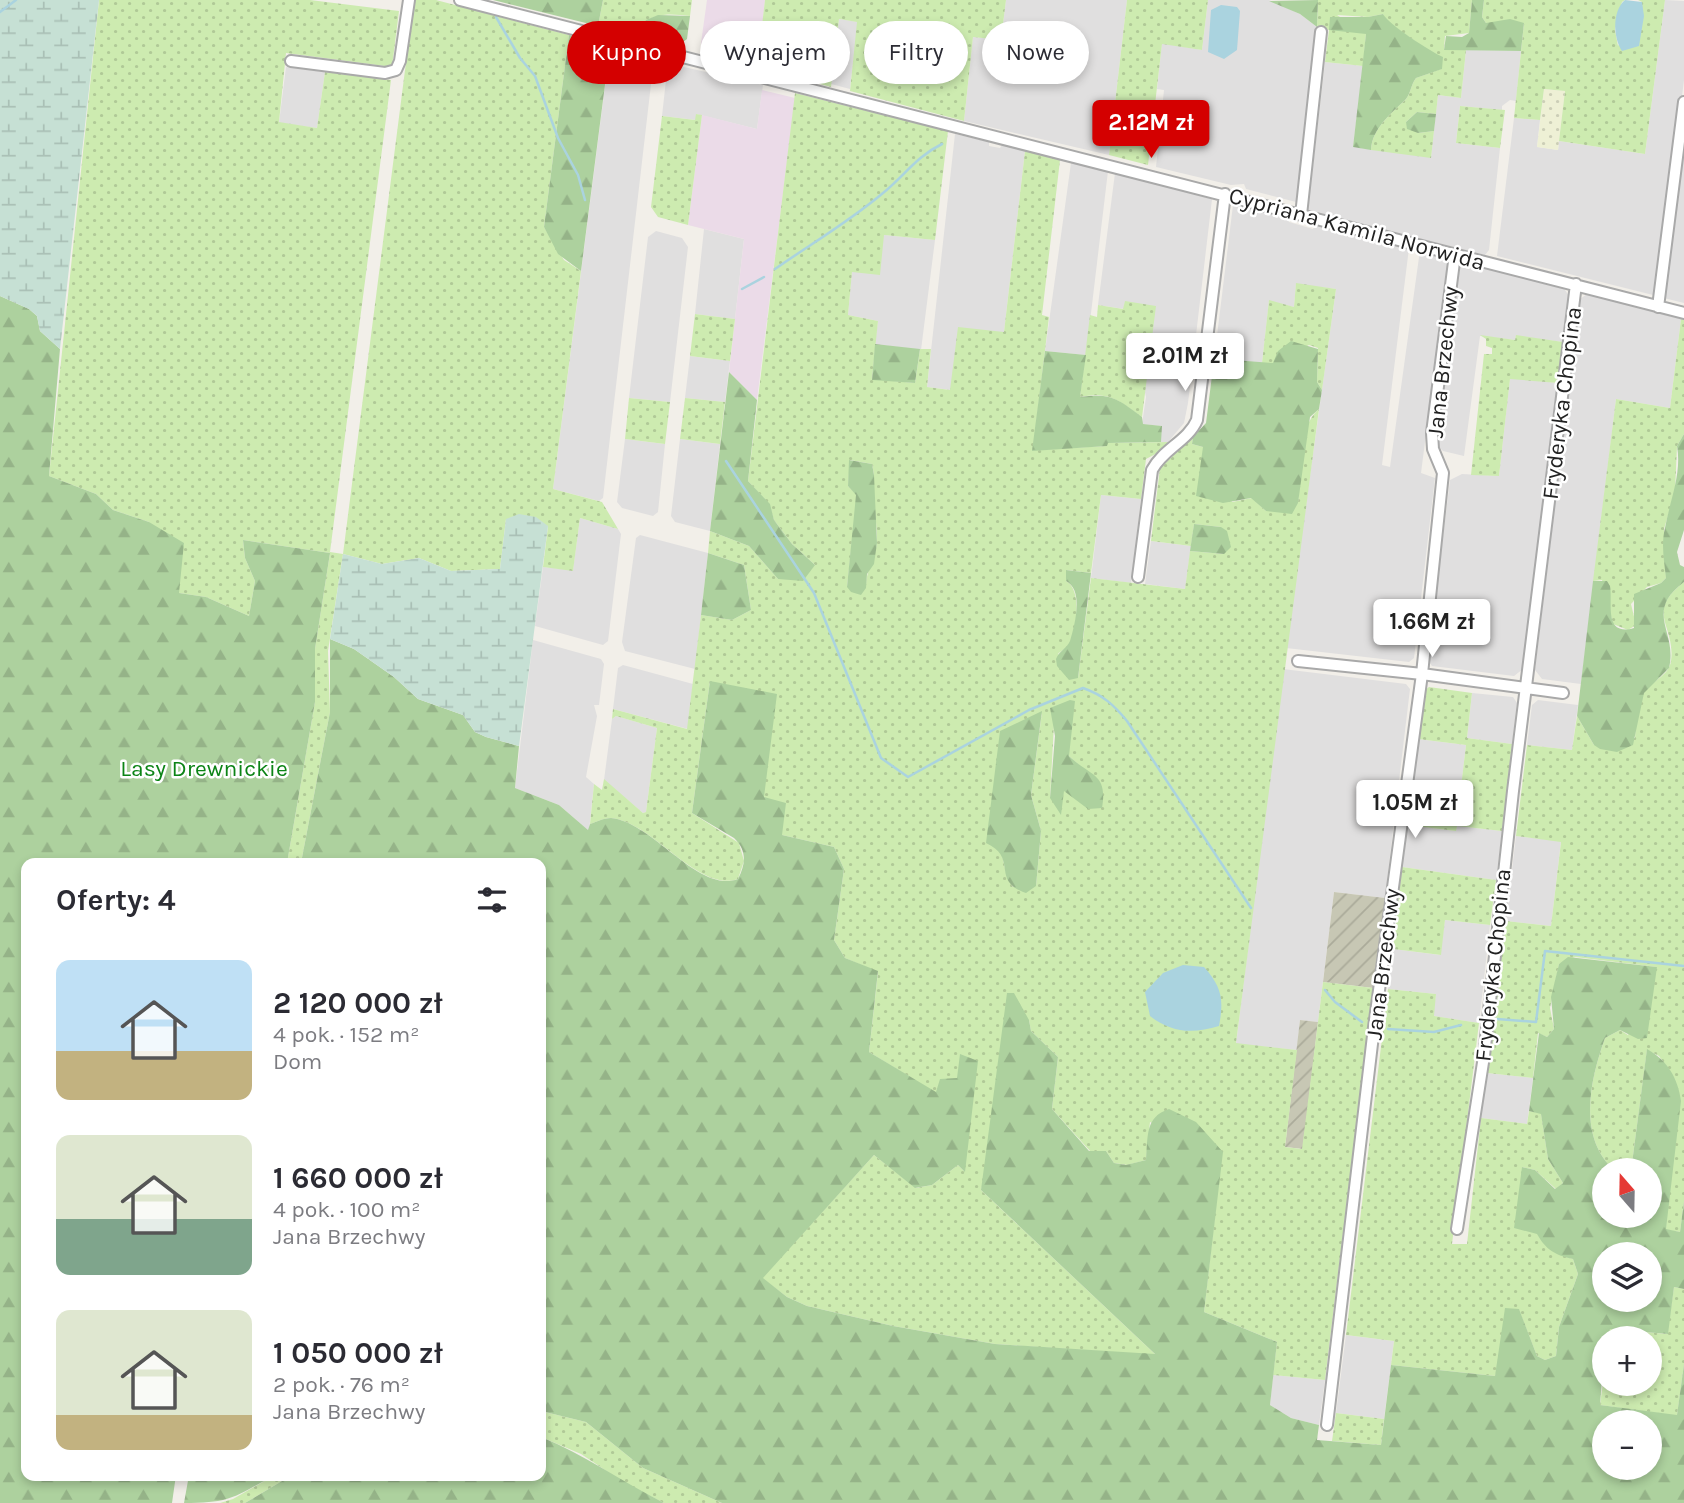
<!DOCTYPE html>
<html lang="pl">
<meta charset="utf-8">
<style>
:root{--surface:#fff;--page:#f7f7f7;--text:#2b2b33;--muted:#7c7c81;--accent:#d40000}
body{margin:0;font-family:Karla,sans-serif;background:var(--page);color:var(--text);height:100vh;display:flex;flex-direction:column;font-size:26px;white-space:nowrap}
*{box-sizing:border-box;margin:0}
p{font-size:23px;color:var(--muted)}
.icon{flex:none;width:38px;height:38px;fill:none;stroke:currentColor;stroke-width:2;stroke-linecap:round;stroke-linejoin:round}
.map{position:relative;flex:1;overflow:hidden}
.details{position:absolute;left:21px;top:858px;width:525px;height:623px;display:flex;flex-direction:column;background:var(--surface);border-radius:14px;box-shadow:0 4px 10px #0003}
.details>*{flex:none}
.banner{position:absolute;left:567px;top:21px;width:665px;height:63px;display:flex;gap:14px}
.needle{width:46px;rotate:340deg}
.tools{position:absolute;left:1592px;top:1158px;display:grid;gap:14px}
.tools a{display:grid;place-items:center;width:70px;height:70px;border-radius:50%;background:var(--surface);box-shadow:0 4px 10px #0003;font-size:35px}
.price{position:absolute;translate:-50% -60px;padding:0 16px;border-radius:7px;background:#fff;color:#222;font-size:23px;line-height:46px;filter:drop-shadow(0 2px 4px #0008)}
.price::after{content:'';position:absolute;left:50%;top:42px;width:21px;height:16px;margin-left:-10px;background:inherit;clip-path:polygon(0 0,100% 0,50% 100%)}
.price.selected{background:var(--accent);color:#fff}
ul{padding:0;list-style:none}
li{display:flex;align-items:center;gap:21px;height:175px;padding:0 35px}
li span{display:grid;place-items:center;flex:none;width:196px;height:140px;border-radius:14px;color:#555}
li>.icon{margin-inline-start:auto}
span .icon{width:84px;height:84px;fill:#fffc;stroke-width:1}
li b{font-size:30px}
h2{display:flex;justify-content:space-between;align-items:center;height:84px;padding:0 35px;font-size:30px}
.tag{padding:0 24px;border-radius:32px;background:var(--surface);box-shadow:0 4px 10px #0003;font-size:24px;line-height:63px}
.tag.selected{background:var(--accent);color:#fff}
.map>svg:first-child{display:block}
.residential{fill:#e0dfdf}
.industrial{fill:#ebdbe8}
.construction{fill:url(#construction-furrows)}
.farmland{fill:url(#farmland-dots)}
.grass{fill:url(#grass-dots);fill-rule:evenodd}
.forest{fill:url(#forest-firs);fill-rule:evenodd}
.wetland{fill:url(#wetland-marsh)}
.water{fill:#aad3df}
.lines{fill:none;stroke-linecap:round;stroke-linejoin:round}
.stream{stroke:#aad3df;stroke-width:2.5}
.street-casing{stroke:#a9a9a9;stroke-width:14}
.street{stroke:#fff;stroke-width:10}
.labels{text-anchor:middle;dominant-baseline:central;stroke-width:5;stroke-linejoin:round;paint-order:stroke}
.street-label{font-size:23px;fill:#222;stroke:#fff}
.park-label{font-size:23px;fill:#0c8416;stroke:#fff}
</style>
<div class="map">
<svg width="1684" height="1503" viewBox="0 0 1684 1503">
<defs>
<pattern id="construction-furrows" width="10" height="10" patternUnits="userSpaceOnUse" patternTransform="scale(1.75)"><rect width="10" height="10" fill="#c7c7b4"/><path d="M-1 1l2-2M0 10L10 0M9 11l2-2" fill="none" stroke="#abab9a"/></pattern>
<pattern id="farmland-dots" width="8" height="8" patternUnits="userSpaceOnUse" patternTransform="scale(1.75)"><rect width="8" height="8" fill="#eef0d5"/><path d="M2 2h.1M6 6h.1" fill="none" stroke="#ccceb7" stroke-width="1.8" stroke-linecap="round"/></pattern>
<pattern id="grass-dots" width="8" height="8" patternUnits="userSpaceOnUse" patternTransform="scale(1.75)"><rect width="8" height="8" fill="#cdebb0"/><path d="M2 2h.1M6 6h.1" fill="none" stroke="#b0c997" stroke-width="1.8" stroke-linecap="round"/></pattern>
<pattern id="forest-firs" width="22" height="20" patternUnits="userSpaceOnUse" patternTransform="scale(1.75)"><rect width="22" height="20" fill="#add19e"/><path d="M5 1l3.5 6h-7zM16 11l3.5 6h-7z" fill="#95b388"/></pattern>
<pattern id="wetland-marsh" width="20" height="14" patternUnits="userSpaceOnUse" patternTransform="scale(1.75)"><rect width="20" height="14" fill="#c6e0d4"/><path d="M1 5h8M5 5V1M11 12h8M15 12V8" fill="none" stroke="#aac0b6"/></pattern>
</defs>
<rect width="100%" height="100%" fill="#f2efe9"/>
<!-- residential -->
<path class="residential" d="M1006 0H1127L1109 155 964 121 973 37 1001 40Z
M1208 0H1269L1300 14 1317 27 1296 202 1246 189 1244 184 1231 185 1156 167 1164 90 1157 89 1162 43 1202 50Z
M1665 0 1684 1V80L1657 296 1497 256 1514 118 1540 120 1537 147 1558 150 1559 141 1645 154Z
M839 19 858 22 850 89 831 84Z
M610 48 647 58 653 67 603 498 599 501 553 489Z
M1466 50 1521 51 1516 101 1510 100 1502 106V110L1460 106 1456 143 1500 148 1489 250 1485 255 1308 210 1325 62 1363 66 1353 147 1431 157 1438 95 1461 98Z
M675 65 763 85 757 129 696 114V120L662 116 667 71Z
M286 67 325 72 317 128 279 123Z
M955 134 989 142V146L1000 148 1002 145 1025 151 1004 332 951 390 927 387Z
M1684 134V303L1664 298Z
M1071 163 1108 171 1086 355 1045 351Z
M1115 173 1212 199 1188 403 1184 423 1168 442H1161V426L1142 424 1146 397 1125 302 1124 309 1098 305Z
M1233 205 1289 217V222L1313 229 1315 224 1409 248 1382 465 1390 467 1420 250 1445 256 1448 264 1421 473 1435 478 1414 658 1409 662 1286 648 1336 289 1296 284 1294 307 1269 301 1262 363 1221 359 1215 352Z
M704 229 744 239 735 319 695 314Z
M656 231 682 238 688 247 670 402 629 398 648 237Z
M884 235 935 240 921 350 875 344 878 321 848 315 852 271Z
M1463 263 1563 287 1569 296 1563 342 1516 336 1515 340 1480 336 1464 456 1443 451 1436 444 1460 267Z
M1587 294 1681 319 1670 408 1616 399 1581 684 1542 679 1535 670 1580 299Z
M690 356 730 361 725 402 685 398Z
M1510 378 1558 383 1523 669 1514 676 1432 666 1428 660 1450 480 1462 474 1499 476Z
M625 439 665 444 658 512 653 516 622 508 617 502Z
M680 439 720 444 710 531 675 522 671 516Z
M1101 495 1141 499 1131 583 1091 578Z
M580 518 618 529 621 534 608 641 603 645 535 626 543 567 573 570Z
M640 535 708 553 695 669 625 651 622 642 636 538Z
M1151 541 1191 546 1185 589 1145 584Z
M533 640 601 659 604 664 599 705H594L597 716 586 777 594 784 589 831 559 805 515 788Z
M623 665 693 684 688 729 613 709 618 668Z
M1283 669 1406 684 1410 689 1385 898 1334 892 1318 1022 1300 1020 1297 1050 1236 1044Z
M1472 693 1513 697 1517 703 1512 744 1467 738Z
M1538 700 1578 705 1572 750 1527 745 1532 705Z
M616 716 657 728 646 812 643 813 604 780 612 719Z
M1418 739 1466 745 1461 788 1413 782Z
M1407 825 1455 831 1457 826 1502 831 1496 880 1402 867Z
M1516 836 1561 841 1551 926 1506 921Z
M1445 920 1490 925 1479 1023 1433 1016 1436 994 1388 989 1393 949 1440 955Z
M1487 1073 1533 1078 1527 1124 1481 1118Z
M1346 1335 1394 1341 1384 1419 1336 1413Z
M1273 1375 1325 1380 1319 1425 1291 1418 1270 1405Z"/>
<!-- industrial -->
<path class="industrial" d="M707 0H765L758 64 706 51 701 43Z
M762 90 795 98 757 400 729 372 744 239 688 225 702 115 757 129Z"/>
<!-- construction -->
<path class="construction" d="M1334 892 1385 898 1373 988 1323 982Z
M1300 1020 1318 1022 1303 1149 1285 1147Z"/>
<!-- farmland -->
<path class="farmland" d="M1544 89 1565 91 1558 150 1537 147Z"/>
<!-- grass -->
<path class="grass" d="M99 0H310L399 11 392 67 286 53 279 122 317 128 325 72 391 80 330 552 343 554 414 0H436L569 35 544 227 564 260 581 271 553 489 602 502 618 529 580 518 573 571 543 567 548 526 506 519 500 569 451 571 419 558 382 564 343 554 328 651 330 712 301 863H287L315 702V649L330 553 243 540 245 558 255 581 249 616 206 597 179 593 149 522 113 510 96 494 49 476Z
M603 0H692L690 16C670 14 647 11 639 33L631 30 630 34 598 26Z
M765 0H1006L1001 40 973 37 964 121 850 91 857 22 839 19 831 87 757 67Z
M1127 0H1208L1202 50 1162 44 1148 165 1109 155Z
M1318 0H1472L1469 33 1445 36 1444 50H1466L1461 98 1438 95 1436 114 1417 112 1406 122 1418 133 1434 131 1431 158 1371 150C1372 128 1392 113 1406 99 1411 93 1411 84 1416 78L1441 69 1432 53 1386 21 1383 14 1368 17 1337 15 1366 34 1363 66 1325 62 1329 30 1317 27Z
M1484 0H1625L1622 2 1615 30 1618 46 1642 2 1638 0H1665L1645 154 1559 141 1565 91 1544 89 1540 120 1514 118 1524 23H1486L1482 17Z
M795 93 948 131 935 240 884 235 880 275 852 272 848 315 878 321 872 379 915 383 920 349H931L927 387 950 390 958 327 1004 332 1025 151 1060 160 1042 315 1049 317 1033 450 1107 446V443L1168 442 1165 449 1146 459 1141 499 1101 495 1091 573 1067 570 1066 581C1082 589 1077 628 1070 643 1068 647 1061 651 1058 654L1078 678 1091 578 1185 589 1190 551 1224 554 1221 527 1194 524 1191 546 1151 541 1160 468 1193 437 1192 444 1203 447 1232 502 1252 498 1266 511 1298 503C1301 476 1297 427 1319 409L1236 1043 1297 1050 1285 1147 1302 1149 1323 982 1373 988 1325 1380 1273 1375 1277 1342 1204 1312 1222 1152 1209 1139 1150 1122 1146 1160 1127 1165 1114 1163 1106 1151H1090L1052 1109 1058 1057 1031 1031 1029 1020 981 1190 1156 1355 995 1344 893 1326 807 1306 787 1297 762 1278 874 1155 916 1188 932 1185 958 1165 964 1171 957 1079 936 1093 869 1052 878 972 845 958 834 940 844 869 834 847 782 835 710 681 692 813 739 843 744 861 738 879C698 893 653 822 611 818 604 818 596 822 590 824L594 784 602 790 604 779 643 813 646 812 657 728 616 716 612 719 613 709 687 729 701 615 732 620 751 610 744 565 708 553 710 531 749 546 778 579 815 565 792 544 774 520 769 504 748 481ZM850 460 872 464 874 475C872 497 877 519 877 541 876 559 865 571 866 588L847 587 857 495 848 486ZM1042 712 1031 795 1041 831 1036 886 1013 887C1002 871 1006 858 998 848ZM1054 724 1069 756 1080 766 1064 790 1050 798Z
M1460 106 1505 110 1500 148 1456 143Z
M696 114 702 115 688 225 658 217 651 207 662 116 695 120Z
M1296 283 1336 289 1322 390 1317 382 1318 348 1309 345 1273 363H1262L1269 300 1294 307Z
M1125 301 1156 306 1142 417C1119 401 1110 391 1080 397L1090 315 1097 317 1098 305 1123 309Z
M695 314 735 319 730 361 690 356Z
M1681 319 1684 320V434L1677 446 1675 492 1664 529 1666 578 1661 583 1647 587 1631 604 1636 625 1628 630 1613 624 1602 580 1593 581 1616 399 1670 408Z
M1480 335 1515 340 1516 335 1563 342 1558 383 1510 379 1499 476 1471 475 1484 354H1492V348L1486 346V339Z
M629 398 670 402 665 444 625 439Z
M685 398 725 402 720 444 680 439Z
M1684 582V1201L1680 1232 1666 1230 1670 1071 1659 1056 1647 1050 1631 1171H1615C1577 1138 1590 1080 1605 1038L1620 1030 1628 1035 1657 967 1575 957 1559 964 1550 1008 1554 1029 1547 1037 1538 1033 1533 1078 1487 1073 1506 921 1551 926 1561 842 1516 836 1527 745 1572 750 1577 716 1594 745 1635 738C1636 724 1636 707 1643 694 1651 681 1669 676 1671 661 1676 625 1644 613 1684 582Z
M1429 687 1472 693 1467 738 1512 744 1502 831 1457 826 1456 831 1407 825 1413 782 1461 787 1466 745 1418 739 1424 691Z
M1402 867 1496 880 1490 925 1445 920 1441 955 1393 949Z
M1388 989 1436 994 1434 1016 1479 1023 1452 1244H1467L1481 1118 1527 1124 1529 1111 1541 1113 1548 1159 1563 1183 1556 1189 1535 1170 1522 1167C1531 1205 1530 1248 1573 1259L1578 1274 1559 1327 1556 1356 1545 1360 1537 1356 1519 1310 1495 1376 1391 1365 1394 1341 1346 1335Z
M1674 1287 1684 1289V1364L1677 1416 1600 1405 1605 1366V1384H1650V1339H1608L1610 1329 1667 1334Z
M541 1411 586 1422 643 1468 722 1503H664L626 1484 581 1454 541 1437Z
M1336 1413 1384 1419 1381 1445 1332 1441Z
M275 1475H292L245 1503H220L233 1499Z"/>
<!-- forest -->
<path class="forest" d="M493 0H603L598 26Z
M1318 0 1317 27 1300 14 1269 1Z
M1472 0H1484L1482 17 1486 23 1510 19 1524 23 1521 51 1444 50 1446 36 1462 37 1469 33Z
M1383 14C1388 24 1431 52 1443 57L1442 69 1416 78C1411 84 1411 93 1406 99 1392 113 1372 128 1371 150L1353 147 1366 34 1329 30 1330 17H1368Z
M658 15 690 16 687 39 679 45 639 33 646 20Z
M569 35 610 46 581 271 558 254 544 227Z
M1417 112 1436 114 1434 131 1418 133 1407 129 1406 122Z
M0 296 29 309 37 316 40 331 60 349 49 476 96 494 113 510 149 522 184 543 179 593 206 597 249 616 255 581 245 558 243 540 330 553 315 649V702L287 863H26V1475H176L172 1503H0Z
M1291 341 1318 349 1317 382 1322 390 1319 409 1310 417 1298 503 1292 514 1266 511 1251 498 1223 503 1196 496 1203 447 1192 444 1193 437 1206 423 1215 352 1221 359 1273 363 1278 351Z
M875 344 920 349 915 383 872 380Z
M1045 351 1086 355 1080 397C1113 393 1117 399 1142 417L1143 424 1162 426 1161 442 1108 443 1107 446 1032 451Z
M729 372 757 400 748 481 770 504 774 520 792 544 815 565 803 581 778 579 749 546 710 531Z
M1684 434V530L1677 552 1680 565 1684 567V582C1643 613 1678 631 1669 668L1644 693 1633 745 1617 752 1600 749 1594 745 1577 716 1593 581H1607L1610 586C1613 603 1603 637 1634 628V594L1661 583 1666 578C1664 561 1661 544 1665 528 1670 500 1682 474 1677 446Z
M849 460 872 464 874 475 877 543 874 564 867 574 866 588 861 595 851 592 847 587 856 495 848 486Z
M1194 524 1221 527 1227 531 1231 547 1224 554 1190 551Z
M708 553 744 565 751 610 732 620 701 615Z
M1066 570 1091 573 1078 678 1069 680 1057 666 1056 659C1059 651 1067 648 1070 641 1075 624 1084 590 1066 581Z
M330 639 354 649 394 677 418 699 463 715 475 732 486 737 519 746 515 788 559 805 588 830 590 824C596 822 604 818 611 818 653 822 698 894 738 879 746 864 747 850 734 838L692 813 710 681 777 694 764 797 786 803 782 835 834 847 844 869 834 940 845 958 878 971 869 1052 936 1092 940 1079 957 1078 960 1054 978 1061 965 1172 958 1165 932 1185 915 1188 874 1155 763 1278 787 1297 807 1306 893 1326 995 1344 1155 1354 981 1190 1007 993H1014L1029 1020 1031 1031 1058 1057 1052 1109 1089 1151H1106L1114 1163 1126 1165 1146 1160C1148 1136 1145 1117 1169 1109L1196 1122 1223 1152 1204 1312 1277 1342 1270 1405 1291 1418 1319 1425 1317 1440 1381 1445 1391 1365 1495 1376 1505 1308 1519 1309 1537 1356 1545 1360 1556 1356 1559 1327 1578 1274 1573 1259C1555 1255 1546 1250 1537 1234L1514 1228 1522 1167 1535 1170 1555 1189 1563 1183 1548 1159 1541 1114 1529 1111 1539 1033 1547 1037 1554 1029 1551 997 1559 964 1568 957 1657 967 1647 1038 1638 1039 1620 1030 1605 1038C1590 1080 1577 1138 1615 1171H1605V1216H1650V1171H1631L1647 1049C1667 1060 1678 1078 1681 1101L1666 1229 1680 1232 1684 1201V1289L1674 1287 1668 1334 1610 1329 1608 1339H1605L1600 1405 1677 1415 1684 1364V1503H722L643 1468 586 1422 541 1411V863H301L330 712ZM1605 1255H1650V1300H1605ZM1605 1423H1650V1468H1605Z
M1070 700 1075 701 1069 756C1091 777 1108 773 1102 808L1088 809 1064 791 1061 815 1050 798 1055 736 1050 708Z
M1042 711 1031 795 1041 831 1036 886 1026 893C990 881 1019 858 986 843L1000 731Z
M541 1437C585 1455 621 1481 664 1503H245L292 1475H541Z
M189 1475H275C233 1497 233 1503 184 1503Z"/>
<!-- wetland -->
<path class="wetland" d="M0 0H99L60 349 40 331 37 316 29 309 0 296Z
M519 514 536 517 548 526 519 746 486 737 475 732 463 715 418 699 394 677 354 649 330 639 343 554 382 564 419 558 451 571 500 569 506 519Z"/>
<!-- water -->
<path class="water" d="M1625 0 1642 2 1644 16 1639 46 1622 51C1613 38 1612 11 1625 0Z
M1221 5 1237 7 1240 11 1237 50 1224 59 1208 52 1211 10Z
M1183 965 1204 967C1222 987 1224 1000 1219 1026 1193 1034 1172 1033 1150 1016L1145 992 1163 973Z"/>
<g class="lines">
<!-- stream -->
<path class="stream" d="M0 12 16 0
M496 17 520 58 535 76 558 138 578 175 585 200
M775 269C811 244 850 221 883 193 904 176 917 156 942 144
M742 289 764 277
M726 461 814 593 881 758 908 777 1029 710 1083 688C1103 695 1114 705 1127 721L1251 908
M1325 990 1335 1002 1362 1022
M1497 1019 1536 1022 1545 951 1684 966
M1388 1029 1434 1032 1461 1025"/>
<!-- street casing -->
<g class="street-casing">
<path id="street" d="M460 0 1684 313
M291 61 385 73 396 70 400 61 409 0
M1301 215 1321 32
M1658 307 1684 102
M1138 577 1152 470C1163 449 1188 441 1197 420L1225 194
M1298 661 1422 674 1563 693
M1457 1229 1484 1056 1513 791 1576 284
M1327 1425 1374 1027 1422 674 1443 473 1433 449 1432 433 1455 254"/>
</g>
<!-- street -->
<use href="#street" class="street"/>
</g>
<g class="labels">
<!-- street labels -->
<g class="street-label">
<text transform="translate(1357 229) rotate(15)">Cypriana Kamila Norwida</text>
<text transform="translate(1443 362) rotate(-84)">Jana Brzechwy</text>
<text transform="translate(1562 403) rotate(-83)">Fryderyka Chopina</text>
<text transform="translate(1383 964) rotate(-83)">Jana Brzechwy</text>
<text transform="translate(1493 965) rotate(-84)">Fryderyka Chopina</text>
</g>
<!-- park labels -->
<g class="park-label">
<text x="204" y="768">Lasy Drewnickie</text>
</g>
</g>
</svg>
<div class="tools">
<a><svg class="needle" viewBox="-14 -14 28 28"><path d="M0-13l5 13h-10z" fill="#e53935"/><path d="M0 13l5-13h-10z" fill="#7c7c81"/></svg></a>
<a><svg class="icon" aria-label="layers" viewBox="0 0 24 24"><path d="M12 4l9 5-9 5-9-5zM3 14l9 5 9-5"/></svg></a>
<a>+</a>
<a>−</a>
</div>
<b class="price selected" style="left:1151px;top:160px">2.12M zł</b>
<b class="price" style="left:1185px;top:393px">2.01M zł</b>
<b class="price" style="left:1432px;top:659px">1.66M zł</b>
<b class="price" style="left:1415px;top:840px">1.05M zł</b>
<div class="banner">
<a class="tag selected">Kupno</a>
<a class="tag">Wynajem</a>
<a class="tag">Filtry</a>
<a class="tag">Nowe</a>
</div>
<section class="details">
<h2>Oferty: 4<svg class="icon" aria-label="filters" viewBox="0 0 24 24"><path d="M4 7h16M4 17h16"/><circle cx="9" cy="7" r="2"/><circle cx="15" cy="17" r="2"/></svg></h2>
<ul>
<li><span style="background:linear-gradient(#bfe0f5 65%,#c2b280 0)"><svg class="icon" aria-label="home" viewBox="0 0 24 24"><path d="M3 11l9-7 9 7M6 9v11h12V9"/></svg></span><div><b>2 120 000 zł</b><p>4 pok. · 152 m²</p><p>Dom</p></div></li>
<li><span style="background:linear-gradient(#dfe7d0 60%,#7fa58c 0)"><svg class="icon" aria-label="home" viewBox="0 0 24 24"><path d="M3 11l9-7 9 7M6 9v11h12V9"/></svg></span><div><b>1 660 000 zł</b><p>4 pok. · 100 m²</p><p>Jana Brzechwy</p></div></li>
<li><span style="background:linear-gradient(#dfe7d0 75%,#c2b280 0)"><svg class="icon" aria-label="home" viewBox="0 0 24 24"><path d="M3 11l9-7 9 7M6 9v11h12V9"/></svg></span><div><b>1 050 000 zł</b><p>2 pok. · 76 m²</p><p>Jana Brzechwy</p></div></li>
</ul>
</section>
</div>
